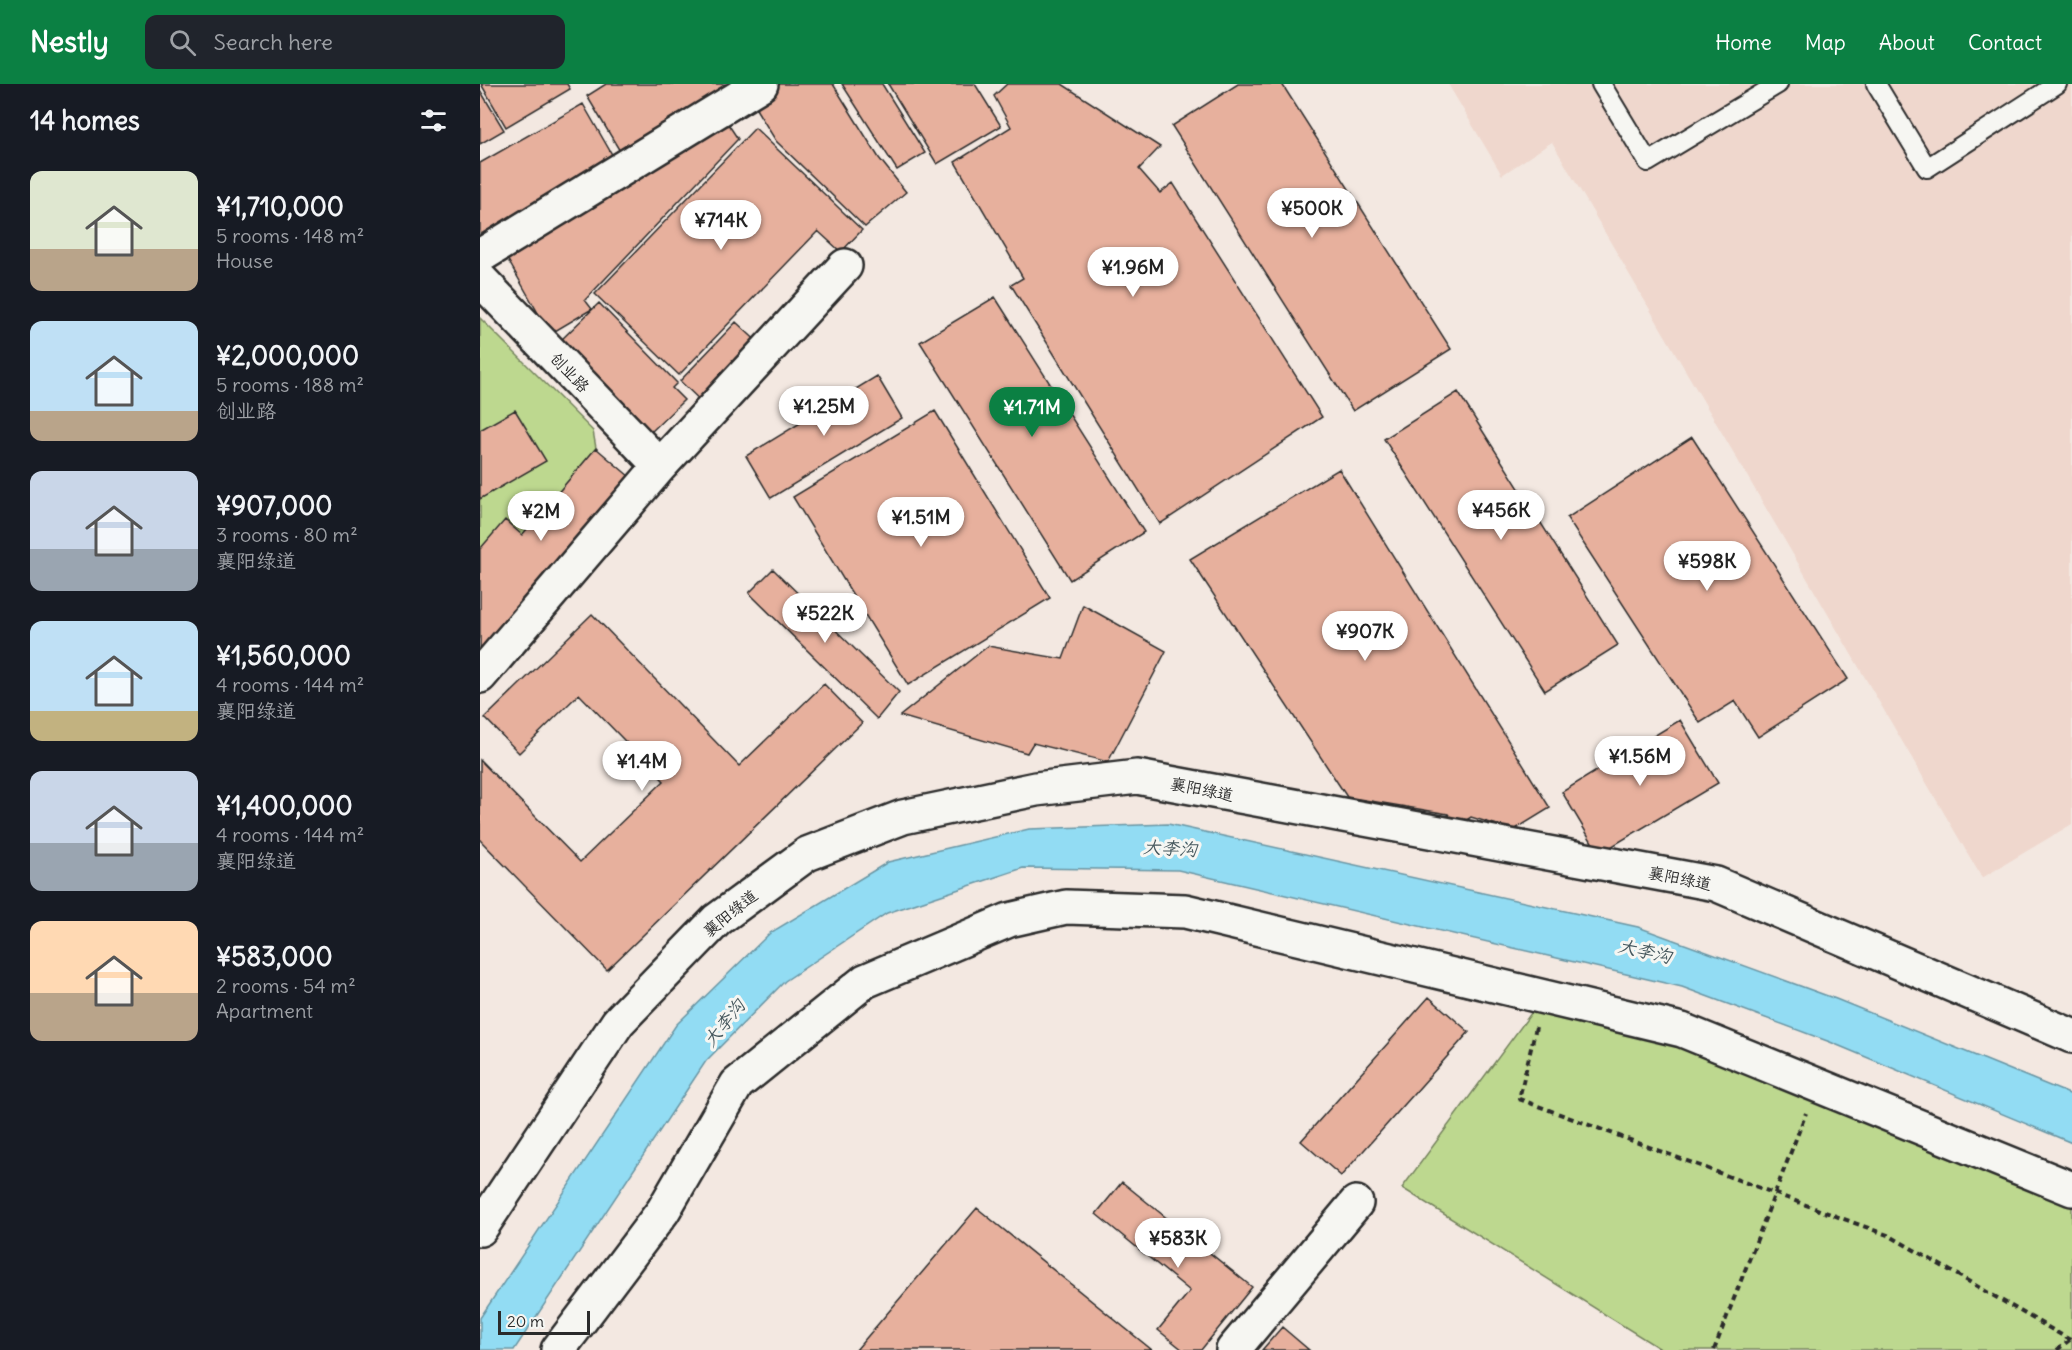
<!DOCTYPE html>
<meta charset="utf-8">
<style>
:root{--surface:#171b24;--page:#20242c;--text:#f1f3f6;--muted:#9ea1a6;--accent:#0b8043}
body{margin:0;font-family:Delius,"LXGW WenKai TC",sans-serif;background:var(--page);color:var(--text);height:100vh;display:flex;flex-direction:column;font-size:22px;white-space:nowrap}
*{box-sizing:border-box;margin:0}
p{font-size:20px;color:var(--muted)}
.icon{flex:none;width:33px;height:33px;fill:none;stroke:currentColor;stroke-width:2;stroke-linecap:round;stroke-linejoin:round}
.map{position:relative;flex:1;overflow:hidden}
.drawer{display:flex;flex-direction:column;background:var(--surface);width:480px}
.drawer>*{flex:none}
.scale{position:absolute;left:18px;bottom:15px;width:92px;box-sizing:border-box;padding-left:6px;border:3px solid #2b2b2b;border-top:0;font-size:16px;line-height:21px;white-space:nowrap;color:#2b2b2b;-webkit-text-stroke:4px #f6f6f2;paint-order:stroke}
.price{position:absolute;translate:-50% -51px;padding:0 14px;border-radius:21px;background:#fff;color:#222;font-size:20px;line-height:39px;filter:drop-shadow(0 2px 3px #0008)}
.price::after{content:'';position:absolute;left:50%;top:36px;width:18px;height:14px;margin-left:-9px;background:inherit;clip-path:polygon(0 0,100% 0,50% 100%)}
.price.on{background:var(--accent);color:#fff}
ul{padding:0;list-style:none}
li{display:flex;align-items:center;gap:18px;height:150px;padding:0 30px}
li span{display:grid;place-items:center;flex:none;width:168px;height:120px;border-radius:12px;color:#555}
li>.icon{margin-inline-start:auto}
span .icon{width:72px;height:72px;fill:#fffc;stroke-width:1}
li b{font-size:26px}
h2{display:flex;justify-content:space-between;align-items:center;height:72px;padding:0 30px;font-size:26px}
header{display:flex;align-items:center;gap:36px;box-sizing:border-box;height:84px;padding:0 30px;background:var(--accent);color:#fff}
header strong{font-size:28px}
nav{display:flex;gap:33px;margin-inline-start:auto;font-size:21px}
.search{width:420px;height:54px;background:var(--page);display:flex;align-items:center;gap:15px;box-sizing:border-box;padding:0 21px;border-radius:12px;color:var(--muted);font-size:22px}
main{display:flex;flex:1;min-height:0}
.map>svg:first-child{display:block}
.built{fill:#efd7cd}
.green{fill:#bdd88f;stroke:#74825d;stroke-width:1.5}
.water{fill:#92dcf3;stroke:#6995a3;stroke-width:1.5}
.building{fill:#e7b09d;stroke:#2b2b2b;stroke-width:1.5}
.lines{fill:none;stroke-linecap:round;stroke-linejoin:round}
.lane-casing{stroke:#2b2b2b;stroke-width:22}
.street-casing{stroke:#2b2b2b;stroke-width:38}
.path{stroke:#2b2b2b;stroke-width:4;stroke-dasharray:6 4.5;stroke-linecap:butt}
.lane{stroke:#f6f6f2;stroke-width:18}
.street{stroke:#f6f6f2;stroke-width:33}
.labels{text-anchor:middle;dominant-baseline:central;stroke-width:6;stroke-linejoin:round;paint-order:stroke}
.street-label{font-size:16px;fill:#2b2b2b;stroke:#f6f6f2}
.water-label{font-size:18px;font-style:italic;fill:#45575d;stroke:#f6f6f2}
</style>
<header>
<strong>Nestly</strong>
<div class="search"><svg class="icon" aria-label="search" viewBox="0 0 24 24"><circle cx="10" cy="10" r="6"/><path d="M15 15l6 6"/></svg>Search here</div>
<nav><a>Home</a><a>Map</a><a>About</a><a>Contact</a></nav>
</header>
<main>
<section class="drawer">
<h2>14 homes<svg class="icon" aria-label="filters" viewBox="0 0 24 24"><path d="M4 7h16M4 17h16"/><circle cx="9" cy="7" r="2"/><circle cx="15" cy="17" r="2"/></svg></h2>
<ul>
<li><span style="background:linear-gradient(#dfe7d0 65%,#b9a48a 0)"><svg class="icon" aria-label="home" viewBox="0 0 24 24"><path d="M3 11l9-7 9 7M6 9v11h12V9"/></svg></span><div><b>¥1,710,000</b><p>5 rooms · 148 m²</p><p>House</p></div></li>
<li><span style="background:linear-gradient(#bfe0f5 75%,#b9a48a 0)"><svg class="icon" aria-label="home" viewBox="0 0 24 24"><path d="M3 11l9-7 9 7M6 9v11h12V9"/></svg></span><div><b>¥2,000,000</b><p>5 rooms · 188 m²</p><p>创业路</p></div></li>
<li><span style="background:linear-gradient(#c9d6e8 65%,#9aa5b1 0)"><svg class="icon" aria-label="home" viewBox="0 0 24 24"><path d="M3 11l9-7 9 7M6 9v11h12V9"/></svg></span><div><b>¥907,000</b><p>3 rooms · 80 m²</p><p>襄阳绿道</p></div></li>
<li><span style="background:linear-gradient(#bfe0f5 75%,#c2b280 0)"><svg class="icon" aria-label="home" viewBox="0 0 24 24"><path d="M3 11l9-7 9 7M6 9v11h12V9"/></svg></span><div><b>¥1,560,000</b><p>4 rooms · 144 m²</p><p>襄阳绿道</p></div></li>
<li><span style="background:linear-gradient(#c9d6e8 60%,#9aa5b1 0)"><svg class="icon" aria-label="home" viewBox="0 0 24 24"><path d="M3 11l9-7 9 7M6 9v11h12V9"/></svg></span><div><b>¥1,400,000</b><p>4 rooms · 144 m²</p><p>襄阳绿道</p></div></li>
<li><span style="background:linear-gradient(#ffd9b3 60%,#b9a48a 0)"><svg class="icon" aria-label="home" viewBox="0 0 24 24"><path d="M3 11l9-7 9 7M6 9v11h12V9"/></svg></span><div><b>¥583,000</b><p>2 rooms · 54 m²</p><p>Apartment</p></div></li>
</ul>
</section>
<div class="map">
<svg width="1592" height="1266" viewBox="0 0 1592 1266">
<rect width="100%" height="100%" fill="#f3e8e1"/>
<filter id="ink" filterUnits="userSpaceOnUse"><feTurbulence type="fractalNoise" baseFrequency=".0167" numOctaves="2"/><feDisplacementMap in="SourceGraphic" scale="12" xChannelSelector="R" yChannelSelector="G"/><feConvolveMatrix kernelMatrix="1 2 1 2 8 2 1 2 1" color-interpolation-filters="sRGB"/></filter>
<g filter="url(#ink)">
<!-- built -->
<path class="built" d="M968 0H1592V740L1502 794 1072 58 1022 91Z"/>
<!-- green -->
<path class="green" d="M0 234 113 347 116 364 42 451 0 494Z
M1063 913 1592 1097V1266H1182L922 1104Z"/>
<!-- water -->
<path class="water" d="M688 740 1158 843 1356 915 1592 1011V1059L1350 958 1202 903 698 786 543 784 407 829 305 897 226 977 34 1266H0V1234L196 941 290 849 408 778 549 745Z"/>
<!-- building -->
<path class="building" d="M1 0H87L90 5 26 43Z
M126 0H265L144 74 107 12Z
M299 0H353L399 74 426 108 385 143 296 57 271 17Z
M362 0H402L445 69 417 86Z
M408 0H495L521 42 457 80Z
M527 0H582L680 63 659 85 680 109 693 99 842 333 680 440 531 201 543 194 475 78 531 43 514 12Z
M758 0H802L971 265 873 327 692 42Z
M0 6 24 46 0 60Z
M103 20 138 81 0 158V79Z
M244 34 258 55 105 216 112 225 70 250 24 169Z
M275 44 382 146 361 168 338 147 199 291 115 210Z
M515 213 664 448 590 496 440 258Z
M119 219 197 299 192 304 204 316 169 350 78 259Z
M256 238 283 263 227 323 200 297Z
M397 292 422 334 291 414 266 372Z
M978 308 1138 561 1065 607 904 355Z
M35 326 66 377 0 415V346Z
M455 327 570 514 428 601 313 413Z
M1212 353 1368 595 1278 653 1255 617 1220 639 1087 434Z
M116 364 150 393 0 568V465L25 436 42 451Z
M859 385 1070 724 1034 746 991 733 977 742 968 730 867 713 710 475Z
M293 485 419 608 397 635 269 509Z
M603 521 686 567 628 678 553 659 547 669 420 632 508 562 583 575Z
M112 530 259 682 344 600 382 639 127 886 0 756V676L100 778 184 697 99 610 39 669 5 634Z
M1200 636 1238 699 1119 770 1082 708Z
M949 913 989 948 861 1092 821 1057Z
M642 1098 772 1203 721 1266H703L678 1246 710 1207 616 1130Z
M497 1124 672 1266H376Z
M802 1243 829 1266H782Z"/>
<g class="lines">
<!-- lane casing -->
<g class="lane-casing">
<path id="lane" d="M1121 0 1168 78 1298 0
M1396 0 1447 84 1577 0"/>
</g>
<!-- street casing -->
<g class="street-casing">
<path id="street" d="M0 172 281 0
M0 195 180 382
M0 592 180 382 365 182
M0 1145 138 938 237 836 327 770 423 733 556 705 657 693 1236 800 1592 952
M78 1266 183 1127 257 1000 385 897 529 836 586 823 705 827 1202 946 1592 1105
M753 1266 876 1119"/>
</g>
<!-- path -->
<path class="path" d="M1056 943 1039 1015 1410 1152 1592 1257
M1234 1266 1326 1029
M1577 1266 1592 1254"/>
<!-- lane -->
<use href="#lane" class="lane"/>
<!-- street -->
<use href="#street" class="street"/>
</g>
</g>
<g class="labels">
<!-- street labels -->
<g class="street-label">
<text transform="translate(90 288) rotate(46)">创业路</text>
<text transform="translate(722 705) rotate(11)">襄阳绿道</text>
<text transform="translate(1200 794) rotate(11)">襄阳绿道</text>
<text transform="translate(250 829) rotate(-39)">襄阳绿道</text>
</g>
<!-- water labels -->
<g class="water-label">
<text transform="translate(690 764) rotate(3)">大李沟</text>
<text transform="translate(1165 867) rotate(13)">大李沟</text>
<text transform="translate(244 939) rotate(-51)">大李沟</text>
</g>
</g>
</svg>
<div class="scale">20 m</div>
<b class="price" style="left:832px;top:155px">¥500K</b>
<b class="price" style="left:241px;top:167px">¥714K</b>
<b class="price" style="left:653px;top:214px">¥1.96M</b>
<b class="price" style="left:344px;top:353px">¥1.25M</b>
<b class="price on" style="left:552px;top:354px">¥1.71M</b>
<b class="price" style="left:1021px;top:457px">¥456K</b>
<b class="price" style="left:61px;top:458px">¥2M</b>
<b class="price" style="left:441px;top:464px">¥1.51M</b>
<b class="price" style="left:1227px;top:508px">¥598K</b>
<b class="price" style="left:345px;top:560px">¥522K</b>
<b class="price" style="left:885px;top:578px">¥907K</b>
<b class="price" style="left:1160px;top:703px">¥1.56M</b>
<b class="price" style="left:162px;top:708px">¥1.4M</b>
<b class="price" style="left:698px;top:1185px">¥583K</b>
</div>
</main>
